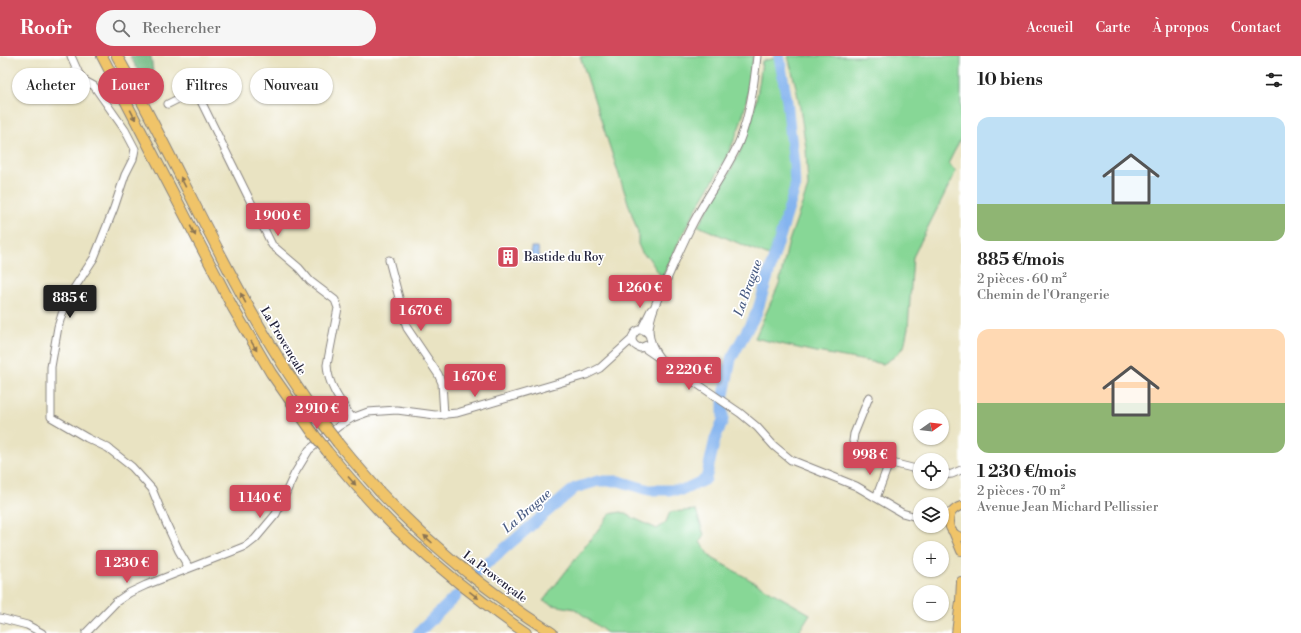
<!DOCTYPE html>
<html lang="fr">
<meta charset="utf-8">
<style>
:root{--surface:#fff;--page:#f6f6f6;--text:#222;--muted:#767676;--accent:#d1495b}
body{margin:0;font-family:"Libre Bodoni",serif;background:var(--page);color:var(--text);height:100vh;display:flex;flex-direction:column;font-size:15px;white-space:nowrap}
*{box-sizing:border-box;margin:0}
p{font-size:13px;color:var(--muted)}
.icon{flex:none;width:22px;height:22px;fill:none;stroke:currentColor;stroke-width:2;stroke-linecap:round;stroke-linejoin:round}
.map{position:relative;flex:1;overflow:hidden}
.drawer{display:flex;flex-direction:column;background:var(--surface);width:340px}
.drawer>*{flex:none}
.hud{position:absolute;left:12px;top:12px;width:380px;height:36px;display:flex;gap:8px}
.needle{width:26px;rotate:76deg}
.fabs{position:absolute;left:913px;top:353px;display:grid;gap:8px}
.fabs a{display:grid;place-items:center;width:36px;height:36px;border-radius:50%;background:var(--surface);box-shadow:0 1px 3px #0004;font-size:20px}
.price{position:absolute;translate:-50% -34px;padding:0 9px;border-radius:4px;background:var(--accent);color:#fff;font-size:13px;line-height:26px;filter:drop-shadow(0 1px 2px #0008)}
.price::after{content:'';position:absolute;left:50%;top:24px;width:12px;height:9px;margin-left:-6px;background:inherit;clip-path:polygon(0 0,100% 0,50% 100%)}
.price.current{background:#222;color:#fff}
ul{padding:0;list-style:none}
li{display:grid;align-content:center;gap:8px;height:212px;padding:0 16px}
li span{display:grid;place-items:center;height:124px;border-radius:12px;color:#555}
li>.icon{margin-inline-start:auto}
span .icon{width:72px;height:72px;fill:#fffc;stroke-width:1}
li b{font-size:17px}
h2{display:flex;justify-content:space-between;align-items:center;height:48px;padding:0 16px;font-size:17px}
.tag{padding:0 14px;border-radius:18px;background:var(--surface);box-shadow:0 1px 3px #0004;font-size:14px;line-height:36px}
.tag.current{background:var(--accent);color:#fff}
header{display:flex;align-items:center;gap:24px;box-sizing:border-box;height:56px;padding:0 20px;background:var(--accent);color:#fff}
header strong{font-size:19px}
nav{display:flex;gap:22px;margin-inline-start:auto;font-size:14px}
.search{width:280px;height:36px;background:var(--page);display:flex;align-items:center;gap:10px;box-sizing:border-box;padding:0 14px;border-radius:22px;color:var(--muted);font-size:15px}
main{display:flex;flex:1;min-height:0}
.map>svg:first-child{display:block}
.green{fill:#87d796;stroke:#547c68}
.forest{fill:#6db87f;stroke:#486d5d}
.water{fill:#84b4ef;stroke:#536b95}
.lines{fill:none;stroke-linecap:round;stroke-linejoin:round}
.river{stroke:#84b4ef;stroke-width:11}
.minor-casing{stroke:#86827e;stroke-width:9}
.major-casing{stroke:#86827e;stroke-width:10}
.highway-casing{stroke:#86827e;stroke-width:12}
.minor{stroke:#fff;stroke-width:7}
.major{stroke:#f0c469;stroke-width:8}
.highway{stroke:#f0c469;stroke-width:10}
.highway-bridge-casing{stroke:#86827e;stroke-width:12;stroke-linecap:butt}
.highway-bridge{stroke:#f0c469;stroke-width:10}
.oneway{fill:#897352}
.labels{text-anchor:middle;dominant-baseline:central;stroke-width:3.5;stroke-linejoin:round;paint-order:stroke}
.poi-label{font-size:12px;fill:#22223b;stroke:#fff;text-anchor:start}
.street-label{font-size:12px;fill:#22223b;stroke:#fff}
.water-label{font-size:13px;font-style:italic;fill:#495c83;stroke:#fff}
</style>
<header>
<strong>Roofr</strong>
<div class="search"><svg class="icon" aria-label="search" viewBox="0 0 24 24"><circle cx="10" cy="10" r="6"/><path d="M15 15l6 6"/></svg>Rechercher</div>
<nav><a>Accueil</a><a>Carte</a><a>À propos</a><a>Contact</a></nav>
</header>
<main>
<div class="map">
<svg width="961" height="577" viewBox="0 0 961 577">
<rect width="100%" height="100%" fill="#fff"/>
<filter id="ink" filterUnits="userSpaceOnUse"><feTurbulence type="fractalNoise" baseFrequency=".025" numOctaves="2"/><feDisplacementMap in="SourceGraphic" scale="8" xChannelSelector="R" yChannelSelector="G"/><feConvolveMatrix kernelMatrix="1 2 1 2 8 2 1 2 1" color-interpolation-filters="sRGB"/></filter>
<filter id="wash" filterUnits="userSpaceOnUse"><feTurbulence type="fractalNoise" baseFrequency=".012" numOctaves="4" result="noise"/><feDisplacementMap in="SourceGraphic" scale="16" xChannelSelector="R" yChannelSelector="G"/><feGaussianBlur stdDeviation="0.9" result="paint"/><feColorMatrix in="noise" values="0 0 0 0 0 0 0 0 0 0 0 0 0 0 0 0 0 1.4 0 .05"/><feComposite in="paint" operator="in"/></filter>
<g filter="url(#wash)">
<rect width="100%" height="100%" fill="#e9e3c2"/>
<!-- green -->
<path class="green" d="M580 0H753C750 31 745 61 732 89 722 112 708 132 696 153 683 175 673 199 662 222L648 201 642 197 638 188V177Z
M788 0H961V82L948 108 956 115 913 201 908 272 904 291 894 301 883 308 811 295 755 282 779 228 789 185 808 131 806 92 800 52 796 31Z
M775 2 778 12 784 52 792 129 788 146 769 200 698 170C714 143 732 116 744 86 754 61 759 33 762 5Z
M696 454 704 479 700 486 712 502 810 558 798 577H607L575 553 553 549 543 545 610 458 621 456 657 473 666 466 670 456Z"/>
<!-- forest -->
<path class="forest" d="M130 0H151L154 23 151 39Z"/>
<!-- water -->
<path class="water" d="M531 191H538L540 206H532Z"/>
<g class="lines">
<!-- river -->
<path class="river" d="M478 515 575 432 598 425H619L649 434H683L706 423 715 383 723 364V344L731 303 757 256 795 132 794 109 787 45 779 0
M418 577 456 540"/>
</g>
</g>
<g filter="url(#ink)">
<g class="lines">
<!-- minor casing -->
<g class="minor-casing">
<path id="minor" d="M71 0 79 18 85 25 94 30 125 74 135 93 133 103 125 119 114 152 94 202 73 234 62 258 58 271 51 311V361L87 382 108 392 132 411 152 433 166 467 179 495 189 512
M168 48 192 36 196 35 272 189 299 212 310 225 335 244 338 252 327 309C328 329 340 345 352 362
M389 204 407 272 438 318 442 327 444 359
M641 274 651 254
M647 289 640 292C622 286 639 264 649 279
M643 291 740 357 757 371 774 390 791 404 856 430 902 457 920 462
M661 304C654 295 649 286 649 274 650 257 660 238 667 223 676 203 684 184 694 165 708 138 727 114 739 86 750 59 754 29 757 0
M869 341 854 378 853 385 857 399 876 407H892L920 414
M942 419 952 418 961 414
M876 442 889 407
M942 460 951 456
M0 562 27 569 42 577
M86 577 116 546 129 537 146 529 231 496 246 490 255 483 276 458 295 417 309 394 339 370 352 362 368 356 382 355 397 354 435 359 457 357 586 319 600 312 632 283"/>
</g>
<!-- major casing -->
<g class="major-casing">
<path id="major" d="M961 450C945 455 945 476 961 481
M954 478 961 495
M956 577 960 545 961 525"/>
</g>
<!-- highway casing -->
<g class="highway-casing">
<path id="highway" d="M102 0 233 252 271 317 313 377
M117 0C187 123 239 255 324 369
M338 387C352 404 366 420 380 436 431 490 489 537 552 577
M327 395C350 423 374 451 400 476 440 513 482 547 526 577"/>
</g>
<!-- minor -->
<use href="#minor" class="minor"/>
<!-- major -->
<use href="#major" class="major"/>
<!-- highway -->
<use href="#highway" class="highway"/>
<!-- highway-bridge casing -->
<g class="highway-bridge-casing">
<path id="highway-bridge" d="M324 369 338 387
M313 377 327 395"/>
</g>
<!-- highway-bridge -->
<use href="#highway-bridge" class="highway-bridge"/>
</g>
<!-- one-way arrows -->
<defs><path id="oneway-solid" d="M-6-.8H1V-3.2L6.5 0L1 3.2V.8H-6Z"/></defs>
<g class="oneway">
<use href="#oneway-solid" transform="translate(133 59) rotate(63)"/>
<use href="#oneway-solid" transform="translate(183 126) rotate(-117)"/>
<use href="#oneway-solid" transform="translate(193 175) rotate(63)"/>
<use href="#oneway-solid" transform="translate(243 242) rotate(-118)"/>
<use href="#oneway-solid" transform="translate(254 290) rotate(59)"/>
<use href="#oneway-solid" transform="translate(352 425) rotate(48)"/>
<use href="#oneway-solid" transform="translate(428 483) rotate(-138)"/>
<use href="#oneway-solid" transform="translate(474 539) rotate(38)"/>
</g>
</g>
<!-- icons -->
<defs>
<g id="building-square" transform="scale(1.15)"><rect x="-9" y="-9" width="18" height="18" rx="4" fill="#d1495b" stroke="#fff"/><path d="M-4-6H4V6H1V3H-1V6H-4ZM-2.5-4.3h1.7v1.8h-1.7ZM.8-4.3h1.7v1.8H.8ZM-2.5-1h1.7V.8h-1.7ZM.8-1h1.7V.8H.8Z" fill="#fff"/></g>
</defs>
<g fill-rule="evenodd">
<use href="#building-square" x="508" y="201"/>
</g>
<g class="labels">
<!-- poi labels -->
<g class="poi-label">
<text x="524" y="201">Bastide du Roy</text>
</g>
<!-- street labels -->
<g class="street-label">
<text transform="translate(283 285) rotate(59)">La Provençale</text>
<text transform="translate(495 521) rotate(37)">La Provençale</text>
</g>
<!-- water labels -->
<g class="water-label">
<text transform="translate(748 232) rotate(-70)">La Brague</text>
<text transform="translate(527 455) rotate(-41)">La Brague</text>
</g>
</g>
</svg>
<div class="fabs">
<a><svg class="needle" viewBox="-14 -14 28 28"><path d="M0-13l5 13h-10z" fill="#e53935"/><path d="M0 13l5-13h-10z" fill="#767676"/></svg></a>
<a><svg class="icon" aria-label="locate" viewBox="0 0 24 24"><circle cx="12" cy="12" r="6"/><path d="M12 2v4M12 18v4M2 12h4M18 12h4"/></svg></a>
<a><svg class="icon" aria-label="layers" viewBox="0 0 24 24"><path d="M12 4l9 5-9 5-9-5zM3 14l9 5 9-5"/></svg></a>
<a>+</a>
<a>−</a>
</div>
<b class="price" style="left:278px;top:181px">1 900 €</b>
<b class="price" style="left:640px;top:253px">1 260 €</b>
<b class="price current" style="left:70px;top:263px">885 €</b>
<b class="price" style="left:421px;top:276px">1 670 €</b>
<b class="price" style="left:689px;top:335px">2 220 €</b>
<b class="price" style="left:475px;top:342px">1 670 €</b>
<b class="price" style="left:317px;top:374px">2 910 €</b>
<b class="price" style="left:870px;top:420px">998 €</b>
<b class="price" style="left:260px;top:463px">1 140 €</b>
<b class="price" style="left:127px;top:528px">1 230 €</b>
<div class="hud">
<a class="tag">Acheter</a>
<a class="tag current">Louer</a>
<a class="tag">Filtres</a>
<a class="tag">Nouveau</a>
</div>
</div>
<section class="drawer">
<h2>10 biens<svg class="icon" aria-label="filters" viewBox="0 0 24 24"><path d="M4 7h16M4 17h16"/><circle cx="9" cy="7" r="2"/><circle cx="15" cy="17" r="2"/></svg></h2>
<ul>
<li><span style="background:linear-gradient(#bfe0f5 70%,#8fb573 0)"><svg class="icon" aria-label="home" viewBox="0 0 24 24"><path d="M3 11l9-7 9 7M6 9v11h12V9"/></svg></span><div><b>885 €/mois</b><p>2 pièces · 60 m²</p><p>Chemin de l'Orangerie</p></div></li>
<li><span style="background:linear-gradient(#ffd9b3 60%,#8fb573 0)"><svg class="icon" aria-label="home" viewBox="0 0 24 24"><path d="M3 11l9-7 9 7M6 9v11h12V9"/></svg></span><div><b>1 230 €/mois</b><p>2 pièces · 70 m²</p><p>Avenue Jean Michard Pellissier</p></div></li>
</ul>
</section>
</main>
